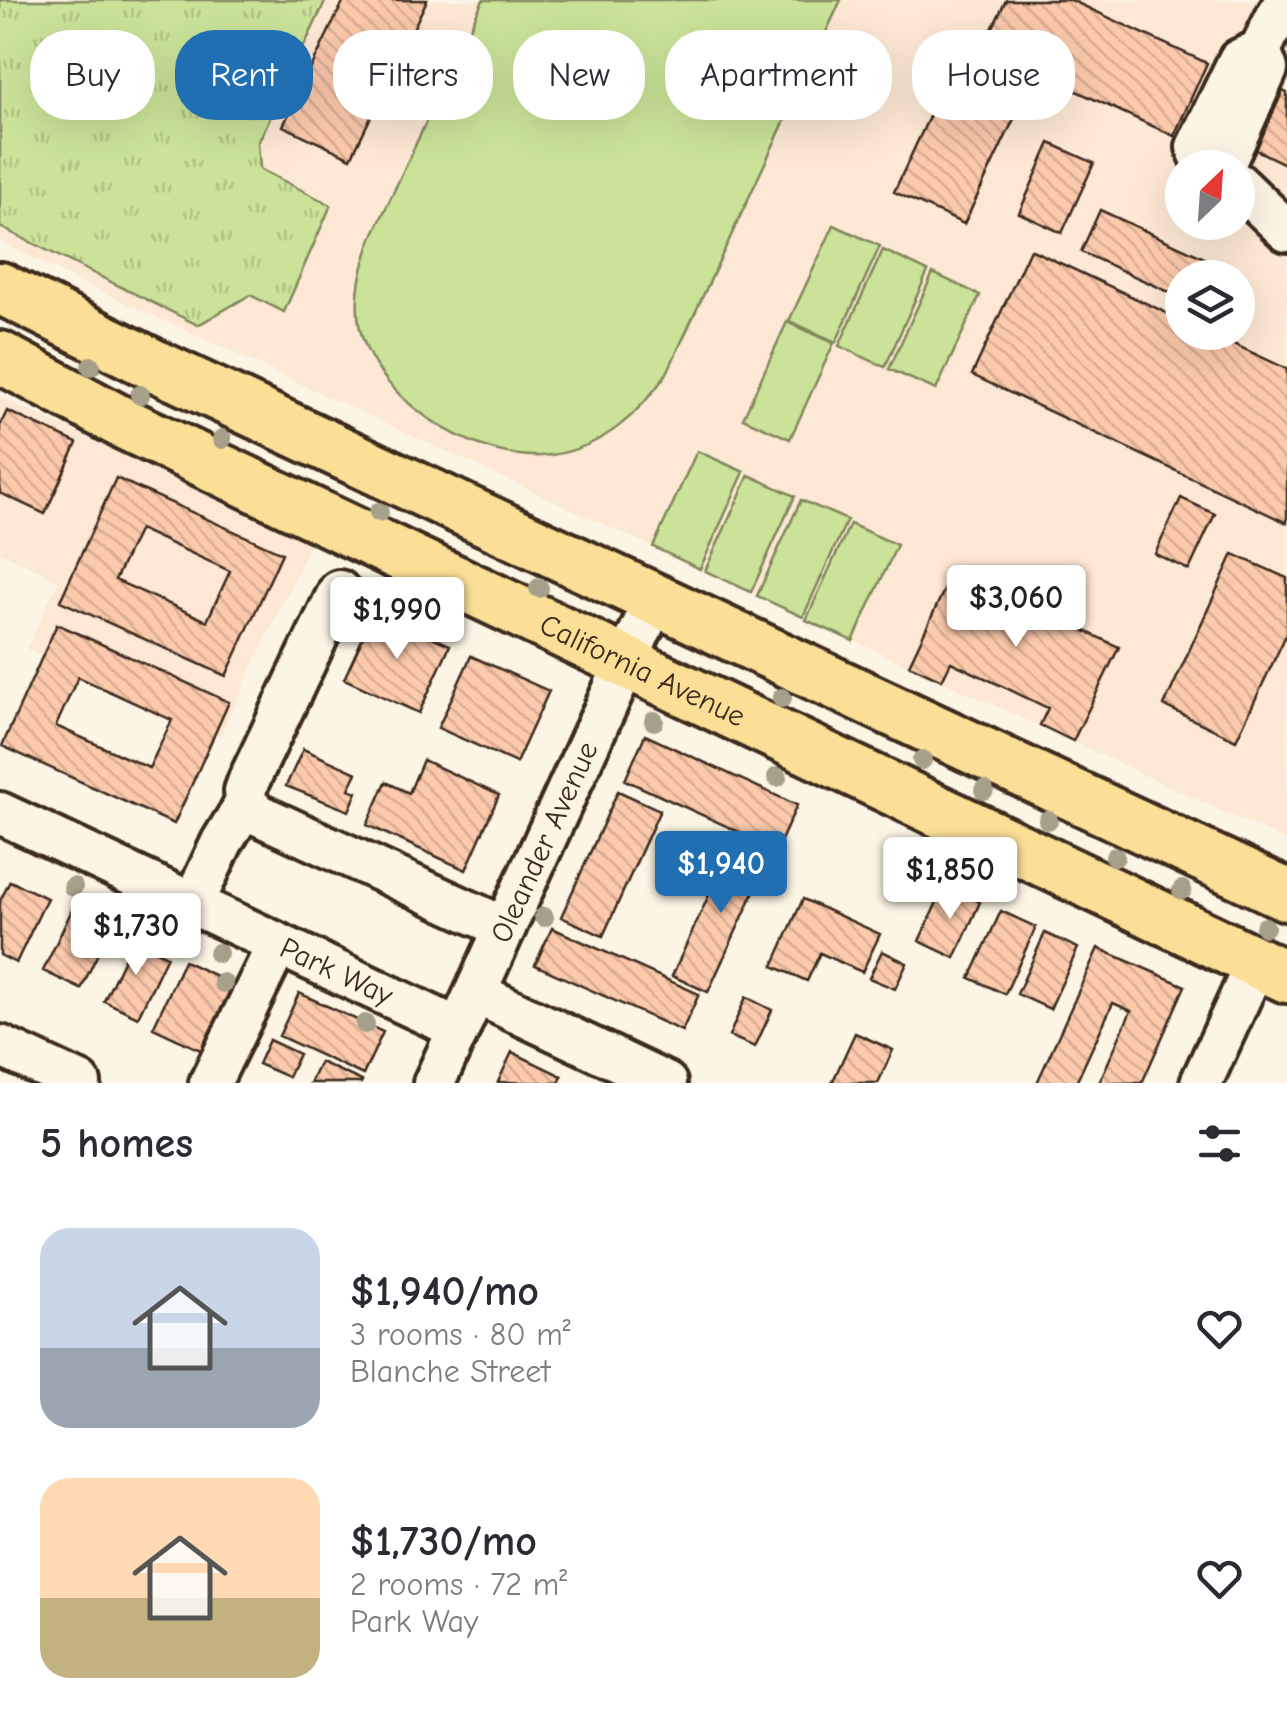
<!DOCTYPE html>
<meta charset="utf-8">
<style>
:root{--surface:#fff;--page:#f7f7f7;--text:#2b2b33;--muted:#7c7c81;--accent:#1f6fb2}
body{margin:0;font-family:"Comic Neue",sans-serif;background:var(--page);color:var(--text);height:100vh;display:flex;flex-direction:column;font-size:38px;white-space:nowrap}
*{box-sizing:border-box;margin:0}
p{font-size:32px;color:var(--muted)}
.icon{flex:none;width:55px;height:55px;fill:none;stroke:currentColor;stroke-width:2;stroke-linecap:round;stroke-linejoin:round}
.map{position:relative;height:1083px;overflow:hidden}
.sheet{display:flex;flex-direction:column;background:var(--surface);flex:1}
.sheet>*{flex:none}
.hud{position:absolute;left:30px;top:30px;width:1228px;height:90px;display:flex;gap:20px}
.needle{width:65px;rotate:25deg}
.buttons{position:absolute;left:1165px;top:150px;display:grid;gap:20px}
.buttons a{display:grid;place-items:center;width:90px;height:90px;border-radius:50%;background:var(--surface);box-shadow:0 10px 40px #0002;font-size:50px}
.price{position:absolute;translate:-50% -85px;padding:0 22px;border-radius:10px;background:#fff;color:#222;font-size:32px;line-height:65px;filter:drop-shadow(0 2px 5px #0008)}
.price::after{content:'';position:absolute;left:50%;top:60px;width:30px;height:22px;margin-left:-15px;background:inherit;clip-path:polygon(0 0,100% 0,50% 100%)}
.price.on{background:var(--accent);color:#fff}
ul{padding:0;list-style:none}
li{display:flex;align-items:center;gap:30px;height:250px;padding:0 40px}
li span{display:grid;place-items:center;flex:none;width:280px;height:200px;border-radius:30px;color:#555}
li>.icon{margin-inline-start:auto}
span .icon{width:120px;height:120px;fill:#fffc;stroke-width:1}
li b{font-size:42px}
h2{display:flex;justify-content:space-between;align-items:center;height:120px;padding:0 40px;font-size:42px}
.tag{padding:0 35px;border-radius:40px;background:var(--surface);box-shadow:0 10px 40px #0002;font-size:35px;line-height:90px}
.tag.on{background:var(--accent);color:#fff}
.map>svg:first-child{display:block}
.built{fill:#fce8d4;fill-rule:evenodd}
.grass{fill:url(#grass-tufts);stroke:#82865c;stroke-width:2.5}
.garden{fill:#cae399;stroke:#82865c;stroke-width:2.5}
.building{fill:url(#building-back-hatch);stroke:#3b2a1e;stroke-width:2.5;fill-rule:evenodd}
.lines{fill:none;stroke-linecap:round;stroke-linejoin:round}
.minor-casing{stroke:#3b2a1e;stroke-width:48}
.major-casing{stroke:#3b2a1e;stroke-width:58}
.minor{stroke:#fcf5e5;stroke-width:40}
.major{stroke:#fbdf96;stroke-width:50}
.tree{fill:#a69f89}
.labels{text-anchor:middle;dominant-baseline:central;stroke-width:8;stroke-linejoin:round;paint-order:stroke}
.street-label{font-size:30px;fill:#3b2a1e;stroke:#fcf5e5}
</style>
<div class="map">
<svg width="1287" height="1083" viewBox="0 0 1287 1083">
<defs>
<pattern id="grass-tufts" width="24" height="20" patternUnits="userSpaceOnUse" patternTransform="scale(2.5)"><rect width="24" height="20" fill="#cae399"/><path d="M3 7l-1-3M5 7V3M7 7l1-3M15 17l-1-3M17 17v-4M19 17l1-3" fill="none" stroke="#aec383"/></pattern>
<pattern id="building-back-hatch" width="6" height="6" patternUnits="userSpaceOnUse" patternTransform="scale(2.5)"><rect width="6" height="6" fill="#fbc9ab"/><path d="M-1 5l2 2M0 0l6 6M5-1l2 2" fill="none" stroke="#d8ad93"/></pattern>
</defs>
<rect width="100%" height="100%" fill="#fcf5e5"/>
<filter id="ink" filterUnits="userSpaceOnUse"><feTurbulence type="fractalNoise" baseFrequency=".01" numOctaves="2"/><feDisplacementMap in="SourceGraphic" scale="20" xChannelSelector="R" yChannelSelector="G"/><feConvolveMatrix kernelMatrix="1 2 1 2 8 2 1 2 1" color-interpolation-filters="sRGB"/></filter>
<g filter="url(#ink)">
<!-- built -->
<path class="built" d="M0 0H1275L1287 6V841L66 275 0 241ZM1182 168H1238V222H1182ZM1182 278H1238V332H1182Z
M0 397 311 543 220 736 27 649 59 580 0 552Z"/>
<!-- grass -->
<path class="grass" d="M0 0H326L258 143 260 169 331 205 284 312 250 295 198 325 0 227Z"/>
<!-- garden -->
<path class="garden" d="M483 0H841L667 373C639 414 604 447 552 455 477 466 361 393 358 313 356 287 363 263 372 238Z
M834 225 880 246 836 342 789 321Z
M883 250 928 271 885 367 839 346Z
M933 273 980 295 936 390 889 369Z
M787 322 834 343 790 439 743 418Z
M697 451 744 472 700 569 653 547Z
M749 475 795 496 751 592 705 571Z
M801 500 847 520 803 617 757 596Z
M850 524 897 545 853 641 806 620Z"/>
<!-- building -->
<path class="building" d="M344 0H427L351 158 283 126Z
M1006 0H1071L1207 63 1174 136 983 48Z
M950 72 1021 104 964 224 894 192Z
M1283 91 1287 93V165L1256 150Z
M1050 143 1094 163 1062 233 1019 213Z
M1100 210 1226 268 1222 278H1182V298L1081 252Z
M1030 249 1182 320V332H1208L1287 369V523L972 375Z
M7 411 77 443 45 514 0 493V426Z
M116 478 282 553 226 676 60 601ZM139 529 230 571 207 621 115 580Z
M1181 498 1215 514 1189 570 1155 554Z
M1233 554 1287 578V633L1236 740 1164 706Z
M954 569 1119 647 1073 741 1040 725 1048 708 951 662 942 680 909 665Z
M375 611 450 645 419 713 344 679Z
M57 624 229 702 174 824 2 746ZM78 677 172 720 149 768 56 726Z
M471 656 549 691 516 763 438 728Z
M645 735 797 805 777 849 625 780Z
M303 749 357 773 349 789 357 792 349 811 286 786Z
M423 760 499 795 466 870 367 825 386 782 409 793Z
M618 791 660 810 603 936 561 917Z
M734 840 770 857 708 992 672 976Z
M10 881 47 898 16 963 0 955V901Z
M945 885 980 902 955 958 919 941Z
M803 899 880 934 862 972 820 953 807 981 773 966Z
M72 910 110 928 81 989 43 971Z
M1001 911 1036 927 1005 994 970 978Z
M552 928 699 994 682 1031 535 965Z
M1045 933 1078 948 1050 1009 1017 994Z
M133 940 167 956 138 1017 104 1001Z
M1098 948 1185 986 1142 1083H1099L1131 1011 1113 1003 1076 1083H1037Z
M882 951 907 963 895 989 869 978Z
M184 961 240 987 209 1054 153 1028Z
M299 993 383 1032 363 1075 279 1036Z
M746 997 772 1010 755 1047 729 1036Z
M855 1033 893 1050 878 1083H832Z
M269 1040 299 1054 288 1077 258 1064Z
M512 1052 562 1076 559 1083 498 1082Z
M320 1062 362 1081 361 1083H310Z"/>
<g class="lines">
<!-- minor casing -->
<g class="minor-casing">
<g id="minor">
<path d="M1260 50 1267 69 1227 158 1206 168 1197 147 1239 60 1260 50 1285 0"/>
<path d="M1238 184 1287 231"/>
<path d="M339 591 249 780 245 791 246 803 257 814 505 928"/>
<path id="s1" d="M0 813 459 1029"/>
<path d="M193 904 222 842 246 803"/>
<path d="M476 993 666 1083"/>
<path d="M0 1046 80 1083"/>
<path d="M210 1083 278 944"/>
<path id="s2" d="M434 1083 655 599"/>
<path d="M1201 1083 1256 963"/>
</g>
</g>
<!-- major casing -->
<g class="major-casing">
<g id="major">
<path d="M0 288 154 365 1287 895"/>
<path id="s3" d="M0 357 123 423 1287 977"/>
</g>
</g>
<!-- minor -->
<use href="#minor" class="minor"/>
<!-- major -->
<use href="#major" class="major"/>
</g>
<!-- trees -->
<g class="tree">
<circle cx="91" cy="366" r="10"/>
<circle cx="140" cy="395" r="10"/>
<circle cx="222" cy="439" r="10"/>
<circle cx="379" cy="512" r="10"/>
<circle cx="539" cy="588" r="10"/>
<circle cx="782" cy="698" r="10"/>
<circle cx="654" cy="721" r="10"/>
<circle cx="922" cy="760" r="10"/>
<circle cx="777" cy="777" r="10"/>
<circle cx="984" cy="790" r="10"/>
<circle cx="1048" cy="820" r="10"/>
<circle cx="1115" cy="857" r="10"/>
<circle cx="73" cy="887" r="10"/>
<circle cx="1182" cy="890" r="10"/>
<circle cx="544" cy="917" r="10"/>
<circle cx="1265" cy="927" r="10"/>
<circle cx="218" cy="953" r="10"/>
<circle cx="223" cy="983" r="10"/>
<circle cx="365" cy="1024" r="10"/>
</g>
</g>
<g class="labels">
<!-- street labels -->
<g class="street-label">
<text stroke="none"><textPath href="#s3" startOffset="715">California Avenue</textPath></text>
<text stroke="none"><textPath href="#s2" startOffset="265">Oleander Avenue</textPath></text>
<text stroke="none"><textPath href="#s1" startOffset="372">Park Way</textPath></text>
</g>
</g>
</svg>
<div class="buttons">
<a><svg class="needle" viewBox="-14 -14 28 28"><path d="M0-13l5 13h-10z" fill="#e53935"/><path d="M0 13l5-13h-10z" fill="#7c7c81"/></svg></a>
<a><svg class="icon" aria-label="layers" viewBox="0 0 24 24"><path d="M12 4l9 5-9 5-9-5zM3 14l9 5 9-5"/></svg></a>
</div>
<b class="price" style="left:1016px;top:650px">$3,060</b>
<b class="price" style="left:397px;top:662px">$1,990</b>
<b class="price on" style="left:721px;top:916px">$1,940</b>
<b class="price" style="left:950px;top:922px">$1,850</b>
<b class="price" style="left:136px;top:978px">$1,730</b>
<div class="hud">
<a class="tag">Buy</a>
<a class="tag on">Rent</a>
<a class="tag">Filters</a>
<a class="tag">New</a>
<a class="tag">Apartment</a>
<a class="tag">House</a>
</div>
</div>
<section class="sheet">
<h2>5 homes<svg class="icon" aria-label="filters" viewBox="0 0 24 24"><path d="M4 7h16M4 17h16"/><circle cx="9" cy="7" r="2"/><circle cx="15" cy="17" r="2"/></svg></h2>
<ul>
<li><span style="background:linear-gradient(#c9d6e8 60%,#9aa5b1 0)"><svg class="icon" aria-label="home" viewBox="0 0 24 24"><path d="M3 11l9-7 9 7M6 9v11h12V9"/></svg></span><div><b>$1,940/mo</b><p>3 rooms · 80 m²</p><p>Blanche Street</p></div><svg class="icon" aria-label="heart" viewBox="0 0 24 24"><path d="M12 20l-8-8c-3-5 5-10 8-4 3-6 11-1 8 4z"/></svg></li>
<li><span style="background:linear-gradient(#ffd9b3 60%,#c2b280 0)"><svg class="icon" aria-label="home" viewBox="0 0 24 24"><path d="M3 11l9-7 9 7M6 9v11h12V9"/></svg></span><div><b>$1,730/mo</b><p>2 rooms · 72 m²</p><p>Park Way</p></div><svg class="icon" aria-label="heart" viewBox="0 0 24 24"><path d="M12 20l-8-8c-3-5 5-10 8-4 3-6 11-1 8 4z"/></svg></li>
</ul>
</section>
